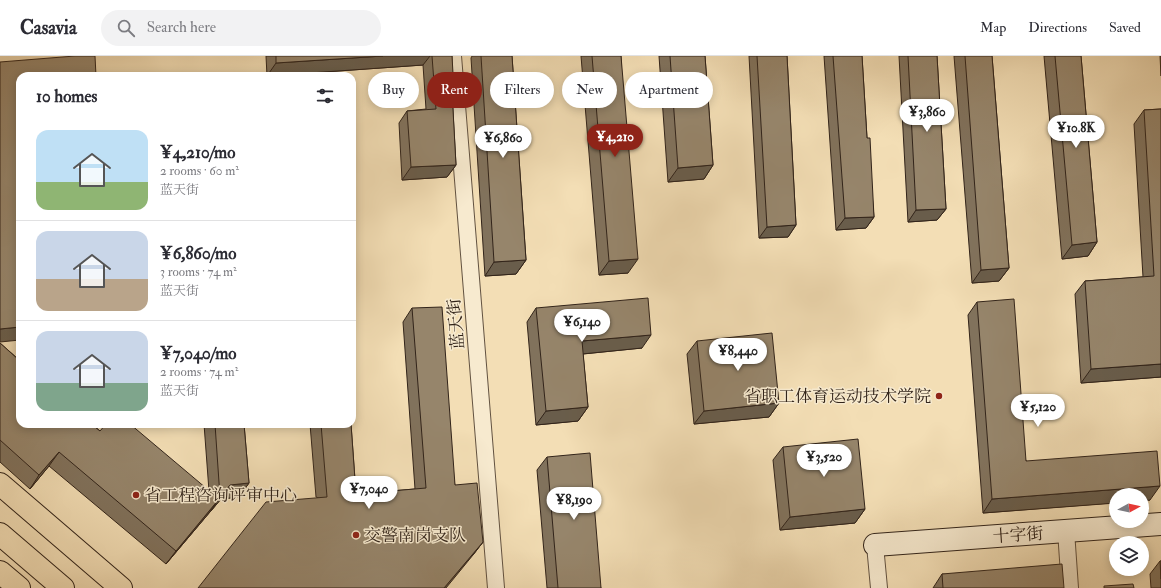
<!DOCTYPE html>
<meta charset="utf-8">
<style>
:root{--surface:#fff;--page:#f2f2f3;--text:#2b2b33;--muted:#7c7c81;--line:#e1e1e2;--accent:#8f2418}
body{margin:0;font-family:"IM FELL Double Pica","Noto Serif SC",serif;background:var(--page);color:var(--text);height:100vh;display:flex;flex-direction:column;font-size:15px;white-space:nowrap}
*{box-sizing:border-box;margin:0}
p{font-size:13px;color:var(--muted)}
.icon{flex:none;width:22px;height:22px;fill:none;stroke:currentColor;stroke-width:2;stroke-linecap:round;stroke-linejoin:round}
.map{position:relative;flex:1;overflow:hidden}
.drawer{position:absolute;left:16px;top:16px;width:340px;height:356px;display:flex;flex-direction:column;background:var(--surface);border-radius:12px;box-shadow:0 2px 10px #0003}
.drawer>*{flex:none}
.top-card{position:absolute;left:368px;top:16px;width:380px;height:36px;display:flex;gap:8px}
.needle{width:26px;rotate:82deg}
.tools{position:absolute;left:1109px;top:432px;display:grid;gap:8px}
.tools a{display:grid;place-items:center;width:40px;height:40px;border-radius:50%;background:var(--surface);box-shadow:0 2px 10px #0003;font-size:20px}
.price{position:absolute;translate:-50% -34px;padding:0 9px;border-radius:14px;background:#fff;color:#222;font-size:13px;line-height:26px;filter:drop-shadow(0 1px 2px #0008)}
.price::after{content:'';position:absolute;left:50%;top:24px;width:12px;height:9px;margin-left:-6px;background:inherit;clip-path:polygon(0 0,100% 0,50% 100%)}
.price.selected{background:var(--accent);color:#fff}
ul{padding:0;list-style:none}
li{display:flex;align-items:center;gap:12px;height:100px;padding:0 20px}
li+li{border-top:1px solid var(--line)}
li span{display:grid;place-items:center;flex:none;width:112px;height:80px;border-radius:12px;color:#555}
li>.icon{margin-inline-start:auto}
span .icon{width:48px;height:48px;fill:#fffc;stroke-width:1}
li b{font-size:17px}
h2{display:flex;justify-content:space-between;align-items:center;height:48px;padding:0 20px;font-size:17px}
.tag{padding:0 14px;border-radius:18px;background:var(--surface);box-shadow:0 2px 10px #0003;font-size:14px;line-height:36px}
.tag.selected{background:var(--accent);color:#fff}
header{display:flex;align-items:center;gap:24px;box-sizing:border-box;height:56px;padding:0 20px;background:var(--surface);border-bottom:1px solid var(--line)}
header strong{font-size:19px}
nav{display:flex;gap:22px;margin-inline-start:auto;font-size:14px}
.search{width:280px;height:36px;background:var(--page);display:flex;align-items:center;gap:10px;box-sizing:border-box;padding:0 14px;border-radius:22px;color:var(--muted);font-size:15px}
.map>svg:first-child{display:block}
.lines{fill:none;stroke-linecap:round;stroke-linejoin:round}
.street-casing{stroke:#625241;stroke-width:18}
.secondary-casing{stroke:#32241a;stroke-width:24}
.primary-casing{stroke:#32241a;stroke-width:24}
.street{stroke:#f7eacf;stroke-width:16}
.secondary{stroke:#f7eacf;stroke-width:22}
.primary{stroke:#f3deb5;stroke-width:22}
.wall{fill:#81725c;stroke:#32241a}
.shaded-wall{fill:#695d4b;stroke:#32241a}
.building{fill:#96856b;stroke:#32241a}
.poi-dot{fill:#8f2418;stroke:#f7eacf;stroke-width:1.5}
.labels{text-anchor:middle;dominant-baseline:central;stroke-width:3;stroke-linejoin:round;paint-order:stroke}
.street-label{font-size:17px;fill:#32241a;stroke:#f7eacf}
.poi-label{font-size:17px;fill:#32241a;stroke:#f7eacf;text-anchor:start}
</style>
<header>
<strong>Casavia</strong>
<div class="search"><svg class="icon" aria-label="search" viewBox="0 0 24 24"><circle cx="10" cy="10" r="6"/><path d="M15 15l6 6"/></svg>Search here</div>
<nav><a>Map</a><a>Directions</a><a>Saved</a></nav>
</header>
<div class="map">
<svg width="1161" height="532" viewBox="0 0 1161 532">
<rect width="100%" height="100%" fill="#f3deb5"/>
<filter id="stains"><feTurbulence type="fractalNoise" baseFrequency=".005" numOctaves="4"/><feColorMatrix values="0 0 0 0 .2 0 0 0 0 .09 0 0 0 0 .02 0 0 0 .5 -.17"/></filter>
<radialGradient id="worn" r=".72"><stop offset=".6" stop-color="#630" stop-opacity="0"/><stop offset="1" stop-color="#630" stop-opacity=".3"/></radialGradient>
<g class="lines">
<!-- street casing -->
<g class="street-casing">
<path id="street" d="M453 0 496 532
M1066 475 1070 532
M875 489 879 532"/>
</g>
<!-- secondary casing -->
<g class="secondary-casing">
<path id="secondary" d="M875 489 1161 468"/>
</g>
<!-- primary casing -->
<g class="primary-casing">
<path id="primary" d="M0 428 121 532
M0 478 63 532
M0 516 19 532"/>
</g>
<!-- street -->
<use href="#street" class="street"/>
<!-- secondary -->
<use href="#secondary" class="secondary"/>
<!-- primary -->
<use href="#primary" class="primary"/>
</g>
<!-- wall -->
<path class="wall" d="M266 0H452V38L456 109 447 121 402 124 399 67 407 55 426 53 423 9 267 20Z
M472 0H512L526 204 516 218 485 220 471 2Z
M581 0H621L628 217 599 219Z
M659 0H705L713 109 704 123 668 126Z
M749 0H787L796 169 788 181 759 182Z
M824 0H862L867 82 874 161 866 172 836 174Z
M899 0H937L946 153 937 164 908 166Z
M954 0H992L1009 212 999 225 972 227Z
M1044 0H1081L1097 186 1088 200 1062 203Z
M1160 0H1161V20Z
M1161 53V321L1081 327 1075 238 1085 225 1143 221 1134 68 1144 54Z
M977 246 1026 405 1150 444 983 457 968 259Z
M412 252 455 429 483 486 473 499 316 441 310 368H351L356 438 415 433 403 266Z
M536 252 642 292 583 298 588 351 578 365 536 369 527 266Z
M697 285 779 347 769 361 694 368 687 298Z
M0 287 100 375 209 435 204 368H244L249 427 239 441 221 443 166 508 49 410 30 433 0 406Z
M783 391 865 453 855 467 780 474 773 404Z
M547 401 601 532H547L537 414Z
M1160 505H1161V532H1151L1150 518Z
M942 518 1064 532H933Z"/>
<!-- shaded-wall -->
<path class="shaded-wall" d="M383 0H430L423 9 267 20 276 7Z
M456 109 447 121 402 124 411 111Z
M713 109 704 123 668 126 678 112Z
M946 153 937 164 908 166 916 154Z
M874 161 866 172 836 174 845 162Z
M796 169 788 181 759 182 767 171Z
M1097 186 1088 200 1062 203 1072 189Z
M638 203 628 217 599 219 609 205Z
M526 204 516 218 485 220 494 206Z
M1009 212 999 225 972 227 981 214Z
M20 271V284L0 286V273Z
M651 279 642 292 572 299 582 285Z
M1161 308V321L1081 327 1091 313Z
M779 347 769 361 694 368 704 355Z
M588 351 578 365 536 369 546 355Z
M59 396 49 410 30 433 39 419Z
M249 427 239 441 221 443 211 455 220 441 230 429Z
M1160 430 1150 444 1142 445V439H1116V447L983 457 992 443Z
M219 443 209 457 166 508 176 495Z
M865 453 855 467 780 474 790 461Z
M483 486 473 499 446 532H444Z"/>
<!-- building -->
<path class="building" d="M75 0H95L96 20H20V271L0 273V6Z
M276 0H383L276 7Z
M432 0H452L454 35H452L456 109 411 111 407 55 436 53Z
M481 0H512L526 204 494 206Z
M592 0H621L638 203 609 205Z
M670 0H705L713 109 678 112Z
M757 0H787L796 169 767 171Z
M833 0H862L867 82H870L874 161 845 162Z
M908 0H937L946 153 916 154Z
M965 0H992L1009 212 981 214Z
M1055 0H1081L1097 186 1072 189Z
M1161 53V308L1091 313 1085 225 1154 220 1144 54Z
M648 242 651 279 582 285 588 351 546 355 536 252Z
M1014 243 1026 405 1157 395 1160 430 992 443 977 246Z
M442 251 455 429 477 427 483 486 444 532H198L266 446 327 441 321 368H351L356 438 426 432 412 252Z
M772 277 779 347 704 355 697 285Z
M0 287 20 305V368H91L100 375 106 368H130L219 443 176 495 59 396 39 419 0 384Z
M215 368H244L249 427 230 429 220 441Z
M858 383 865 453 790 461 783 391Z
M590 397 601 532H558L547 401Z
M1160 505H1161V523Z
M1062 508 1064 532H943L942 518Z
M1133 528 1134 532H1104V530Z"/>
<!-- markers -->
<g class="poi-dot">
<circle cx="939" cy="340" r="4"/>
<circle cx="136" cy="439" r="4"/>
<circle cx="356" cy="479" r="4"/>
</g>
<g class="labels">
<!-- street labels -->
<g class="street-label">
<text transform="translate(456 268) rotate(-95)">蓝天街</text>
<text transform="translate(1018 479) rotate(-4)">十字街</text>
</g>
<!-- poi labels -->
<g class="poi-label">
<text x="931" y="340" text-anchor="end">省职工体育运动技术学院</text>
<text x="144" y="439">省工程咨询评审中心</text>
<text x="364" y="479">交警南岗支队</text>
</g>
</g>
<rect width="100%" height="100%" filter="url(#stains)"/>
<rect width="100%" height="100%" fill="url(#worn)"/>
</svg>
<div class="tools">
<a><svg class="needle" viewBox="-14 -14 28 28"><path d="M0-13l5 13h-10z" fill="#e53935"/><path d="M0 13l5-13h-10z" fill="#7c7c81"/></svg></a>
<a><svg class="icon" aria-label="layers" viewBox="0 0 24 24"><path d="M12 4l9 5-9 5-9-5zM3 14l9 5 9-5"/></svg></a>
</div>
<b class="price" style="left:927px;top:77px">¥3,860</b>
<b class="price" style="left:1076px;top:93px">¥10.8K</b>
<b class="price selected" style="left:615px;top:102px">¥4,210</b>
<b class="price" style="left:503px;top:103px">¥6,860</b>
<b class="price" style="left:582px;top:287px">¥6,140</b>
<b class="price" style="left:738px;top:316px">¥8,440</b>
<b class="price" style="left:1038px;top:372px">¥5,120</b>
<b class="price" style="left:824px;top:422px">¥3,520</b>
<b class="price" style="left:369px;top:454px">¥7,040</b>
<b class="price" style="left:574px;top:465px">¥8,190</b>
<div class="top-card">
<a class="tag">Buy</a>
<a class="tag selected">Rent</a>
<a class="tag">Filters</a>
<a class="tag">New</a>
<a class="tag">Apartment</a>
</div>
<section class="drawer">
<h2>10 homes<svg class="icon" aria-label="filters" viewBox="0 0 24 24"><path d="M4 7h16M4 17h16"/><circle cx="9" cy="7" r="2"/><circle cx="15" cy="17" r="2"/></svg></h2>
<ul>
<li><span style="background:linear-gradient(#bfe0f5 65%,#8fb573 0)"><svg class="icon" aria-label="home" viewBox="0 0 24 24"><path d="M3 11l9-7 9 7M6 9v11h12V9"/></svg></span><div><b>¥4,210/mo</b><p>2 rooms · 60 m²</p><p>蓝天街</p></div></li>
<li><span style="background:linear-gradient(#c9d6e8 60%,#b9a48a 0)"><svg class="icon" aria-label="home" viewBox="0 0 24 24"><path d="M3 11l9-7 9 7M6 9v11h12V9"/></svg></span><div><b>¥6,860/mo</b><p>3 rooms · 74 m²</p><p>蓝天街</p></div></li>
<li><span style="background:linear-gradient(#c9d6e8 65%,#7fa58c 0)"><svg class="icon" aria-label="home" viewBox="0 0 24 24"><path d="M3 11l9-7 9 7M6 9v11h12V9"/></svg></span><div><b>¥7,040/mo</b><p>2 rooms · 74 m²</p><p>蓝天街</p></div></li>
</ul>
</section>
</div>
